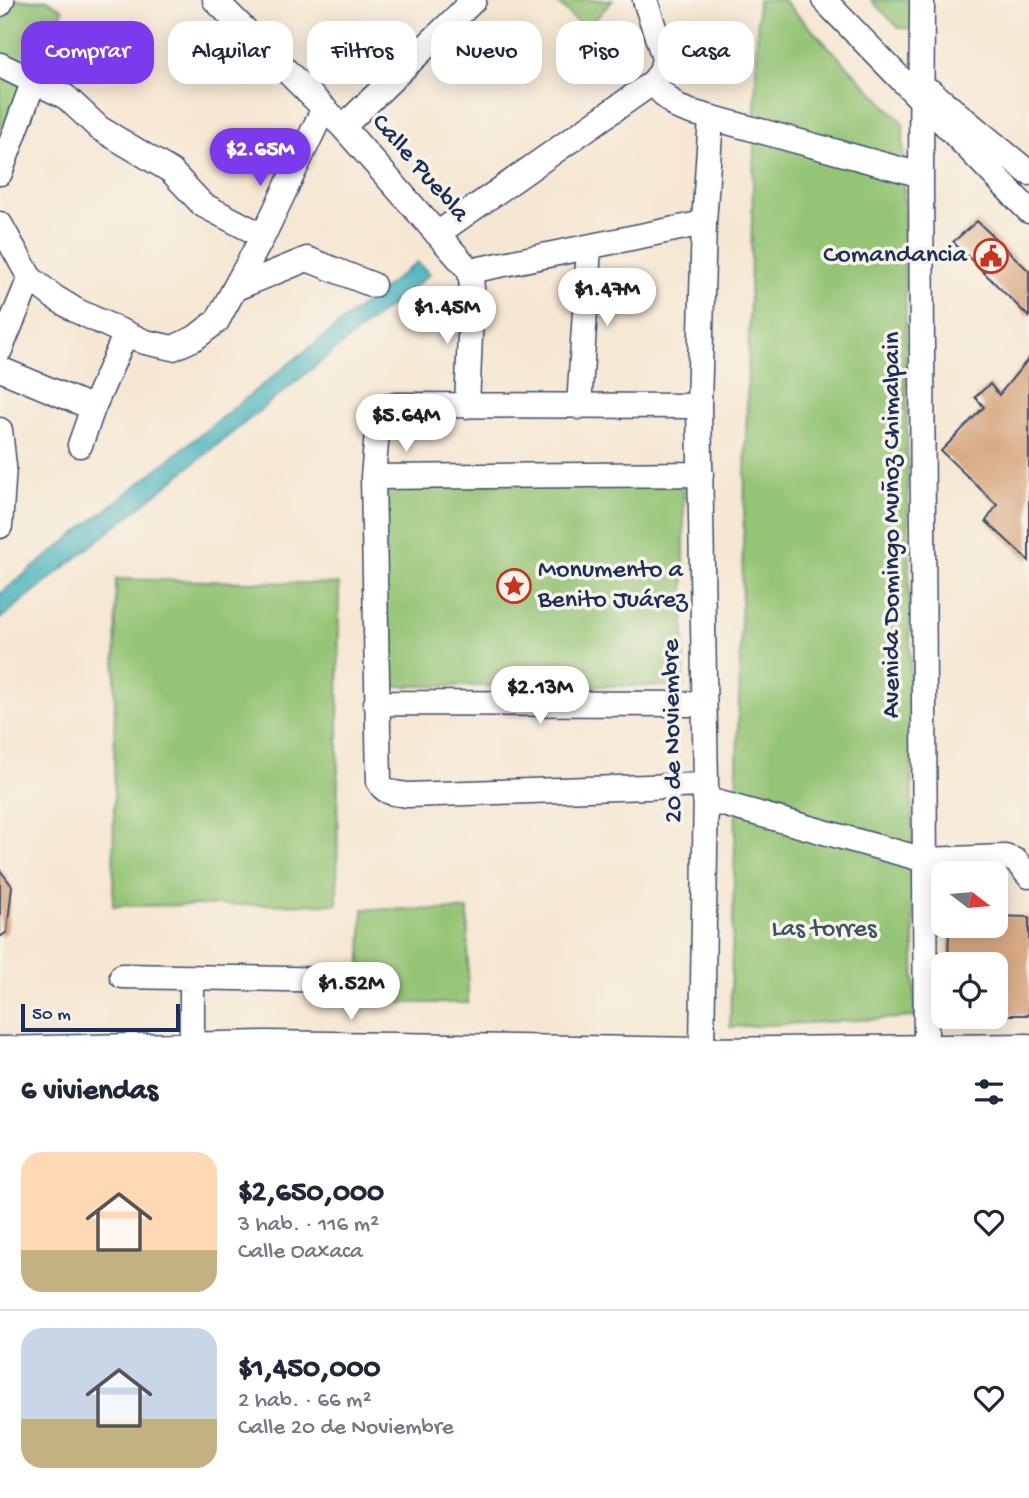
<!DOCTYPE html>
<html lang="es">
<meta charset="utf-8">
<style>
:root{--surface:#fff;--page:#f6f6f7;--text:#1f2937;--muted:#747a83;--line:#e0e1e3;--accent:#7c3aed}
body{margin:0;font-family:"Gochi Hand",sans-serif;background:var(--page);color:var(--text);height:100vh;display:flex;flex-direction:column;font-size:26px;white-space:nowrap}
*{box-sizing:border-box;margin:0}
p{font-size:23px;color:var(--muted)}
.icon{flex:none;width:38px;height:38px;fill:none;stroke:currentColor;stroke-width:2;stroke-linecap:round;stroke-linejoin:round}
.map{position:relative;height:1050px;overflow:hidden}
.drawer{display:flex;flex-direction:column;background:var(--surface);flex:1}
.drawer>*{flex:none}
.hud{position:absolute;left:21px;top:21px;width:987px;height:63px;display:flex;gap:14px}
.needle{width:46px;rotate:106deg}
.controls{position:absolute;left:931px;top:861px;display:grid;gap:14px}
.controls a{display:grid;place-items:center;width:77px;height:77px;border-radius:14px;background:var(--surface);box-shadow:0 4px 18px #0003;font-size:35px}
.scale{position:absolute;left:21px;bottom:18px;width:159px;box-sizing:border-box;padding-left:7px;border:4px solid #1b2f5e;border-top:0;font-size:19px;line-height:24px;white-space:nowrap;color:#1b2f5e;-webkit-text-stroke:5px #f7f3e8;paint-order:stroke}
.price{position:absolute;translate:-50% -60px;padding:0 16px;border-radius:24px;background:#fff;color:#222;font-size:23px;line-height:46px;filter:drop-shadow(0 2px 4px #0008)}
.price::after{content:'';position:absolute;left:50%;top:42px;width:21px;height:16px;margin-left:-10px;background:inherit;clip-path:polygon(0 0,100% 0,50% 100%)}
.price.active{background:var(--accent);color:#fff}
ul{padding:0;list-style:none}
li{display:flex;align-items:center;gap:21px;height:175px;padding:0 21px}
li+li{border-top:2px solid var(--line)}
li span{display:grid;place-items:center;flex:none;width:196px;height:140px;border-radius:21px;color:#555}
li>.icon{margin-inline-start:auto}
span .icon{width:84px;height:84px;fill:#fffc;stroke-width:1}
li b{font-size:30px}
h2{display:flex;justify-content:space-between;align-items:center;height:84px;padding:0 21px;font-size:30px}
.chip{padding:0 24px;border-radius:21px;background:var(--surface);box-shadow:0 4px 18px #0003;font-size:24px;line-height:63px}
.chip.active{background:var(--accent);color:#fff}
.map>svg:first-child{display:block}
.green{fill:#94c474;stroke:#587a69;stroke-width:2}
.water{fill:#42b2bb;stroke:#2e708c;stroke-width:2}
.building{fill:#d8a982}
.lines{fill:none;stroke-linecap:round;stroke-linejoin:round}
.minor-casing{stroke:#3c4b6f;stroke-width:27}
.minor{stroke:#fff;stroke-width:24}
.labels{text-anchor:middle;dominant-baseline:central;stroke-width:7;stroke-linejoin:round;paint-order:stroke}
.street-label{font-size:26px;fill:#1b2f5e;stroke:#f7f3e8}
.poi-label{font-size:26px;fill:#1b2f5e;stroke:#f7f3e8;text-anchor:end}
.park-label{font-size:26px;fill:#395464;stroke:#f7f3e8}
</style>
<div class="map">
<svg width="1029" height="1050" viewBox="0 0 1029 1050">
<rect width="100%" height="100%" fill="#f7f3e8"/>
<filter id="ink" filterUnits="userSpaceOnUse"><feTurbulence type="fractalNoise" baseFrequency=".0143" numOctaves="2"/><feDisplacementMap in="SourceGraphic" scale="14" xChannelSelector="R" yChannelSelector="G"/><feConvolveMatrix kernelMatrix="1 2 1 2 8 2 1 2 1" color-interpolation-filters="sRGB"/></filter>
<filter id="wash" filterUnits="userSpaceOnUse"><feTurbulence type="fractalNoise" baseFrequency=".00686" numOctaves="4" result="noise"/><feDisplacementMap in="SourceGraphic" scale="28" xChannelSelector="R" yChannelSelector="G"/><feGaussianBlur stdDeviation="1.57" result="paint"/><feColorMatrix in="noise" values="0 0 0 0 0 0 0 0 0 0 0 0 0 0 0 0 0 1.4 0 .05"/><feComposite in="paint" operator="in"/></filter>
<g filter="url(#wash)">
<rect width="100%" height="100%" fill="#f6e7d2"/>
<!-- green -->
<path class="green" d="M0 0H47L63 10 38 77 9 140 0 135Z
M555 0H613L585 30Z
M758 0H783L903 123 915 1017 730 1027Z
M871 0H918V29L899 28Z
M384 484H684V686H384Z
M116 579 339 584 337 904 113 906Z
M363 909 468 910V1003H359Z"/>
<!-- water -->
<path class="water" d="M417 262 430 274 0 619V594Z"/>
<g id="blocks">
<!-- building -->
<path class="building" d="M977 221 1029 271V317L953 242Z
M1029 358V561L986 521 997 505 941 451 984 407 975 397 990 384 999 395Z
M0 870 12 886 7 932 0 937Z
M996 916 1029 917V1015H996V964H948L949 926H996Z"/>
</g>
</g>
<g filter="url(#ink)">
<use href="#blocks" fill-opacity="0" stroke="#3c4b6f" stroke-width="2"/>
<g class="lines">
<!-- minor casing -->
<g class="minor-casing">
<path id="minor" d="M215 0 343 127 470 271 472 288 467 406
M824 0 1029 211
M922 0 921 175 926 1050
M0 4 2 0
M0 65 66 97 99 128 171 171 203 205 263 236
M652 83 677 107 691 112 921 175
M930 91 1029 173
M343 127 474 0
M0 173 34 80
M0 224 30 278 54 297 77 311 145 342 173 348 195 338 217 321 263 236 324 108
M437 234 652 83 661 72 664 58 645 0
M470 271 704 223
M236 288 307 259 373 285
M0 350 30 278
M0 369 93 408
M579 407 589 247
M0 430 4 466 0 526
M80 445 93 408 126 333
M701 474 373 477 379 782C385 794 395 793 408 795L706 785
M373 477 378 421 385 407 396 405 699 406
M376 703 704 704
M705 799 925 860 1005 857 1016 861 1029 876
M122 976 342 980
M192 978V1046
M0 1049 266 1043 702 1050 1029 1046
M702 1050 706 785 699 406 704 223 711 118"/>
</g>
<!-- minor -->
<use href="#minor" class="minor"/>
</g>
</g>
<!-- icons -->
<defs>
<g id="civic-ring" transform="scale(1.75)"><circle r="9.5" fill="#f7f3e8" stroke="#c8321e" stroke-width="1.5"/><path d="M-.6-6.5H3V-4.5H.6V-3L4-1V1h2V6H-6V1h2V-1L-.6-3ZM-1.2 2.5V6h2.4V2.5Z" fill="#c8321e"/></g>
<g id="sight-ring" transform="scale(1.75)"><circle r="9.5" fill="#f7f3e8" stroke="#c8321e" stroke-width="1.5"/><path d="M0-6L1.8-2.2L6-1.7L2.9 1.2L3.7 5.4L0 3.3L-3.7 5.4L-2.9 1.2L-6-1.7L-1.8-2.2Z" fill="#c8321e"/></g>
</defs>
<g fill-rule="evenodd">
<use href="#civic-ring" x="991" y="256"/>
<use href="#sight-ring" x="514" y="586"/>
</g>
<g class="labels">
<!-- street labels -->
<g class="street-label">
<text transform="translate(419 169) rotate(49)">Calle Puebla</text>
<text transform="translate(893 525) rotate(-90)">Avenida Domingo Muñoz Chimalpain</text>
<text transform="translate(674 731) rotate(-91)">20 de Noviembre</text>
</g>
<!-- poi labels -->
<g class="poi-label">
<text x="967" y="256">Comandancia</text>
<text x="538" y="571" text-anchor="start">Monumento a<tspan x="538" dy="30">Benito Juárez</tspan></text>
</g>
<!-- park labels -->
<g class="park-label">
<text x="824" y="930">Las torres</text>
</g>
</g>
</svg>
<div class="controls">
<a><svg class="needle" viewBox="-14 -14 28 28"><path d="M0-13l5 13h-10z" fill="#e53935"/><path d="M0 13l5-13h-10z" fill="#747a83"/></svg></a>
<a><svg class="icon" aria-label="locate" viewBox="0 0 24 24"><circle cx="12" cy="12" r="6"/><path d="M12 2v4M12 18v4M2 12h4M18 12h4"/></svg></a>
</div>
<div class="scale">50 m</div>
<b class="price active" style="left:260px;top:188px">$2.65M</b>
<b class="price" style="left:607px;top:328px">$1.47M</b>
<b class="price" style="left:447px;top:346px">$1.45M</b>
<b class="price" style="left:406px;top:454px">$5.64M</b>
<b class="price" style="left:540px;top:726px">$2.13M</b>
<b class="price" style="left:351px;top:1022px">$1.52M</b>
<div class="hud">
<a class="chip active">Comprar</a>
<a class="chip">Alquilar</a>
<a class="chip">Filtros</a>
<a class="chip">Nuevo</a>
<a class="chip">Piso</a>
<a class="chip">Casa</a>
</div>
</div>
<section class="drawer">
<h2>6 viviendas<svg class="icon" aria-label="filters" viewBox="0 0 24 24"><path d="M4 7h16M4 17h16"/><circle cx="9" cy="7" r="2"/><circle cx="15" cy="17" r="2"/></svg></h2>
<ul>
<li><span style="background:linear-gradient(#ffd9b3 70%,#c2b280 0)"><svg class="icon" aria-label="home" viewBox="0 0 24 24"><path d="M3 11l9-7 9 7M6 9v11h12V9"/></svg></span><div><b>$2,650,000</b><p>3 hab. · 116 m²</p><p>Calle Oaxaca</p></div><svg class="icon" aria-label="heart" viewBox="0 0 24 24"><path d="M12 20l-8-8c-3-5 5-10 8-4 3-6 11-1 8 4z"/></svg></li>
<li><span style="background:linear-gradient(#c9d6e8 65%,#c2b280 0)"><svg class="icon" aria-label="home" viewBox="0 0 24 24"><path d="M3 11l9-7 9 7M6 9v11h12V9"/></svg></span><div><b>$1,450,000</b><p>2 hab. · 66 m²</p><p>Calle 20 de Noviembre</p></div><svg class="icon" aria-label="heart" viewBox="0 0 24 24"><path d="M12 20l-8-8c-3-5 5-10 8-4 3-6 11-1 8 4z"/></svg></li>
</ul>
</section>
